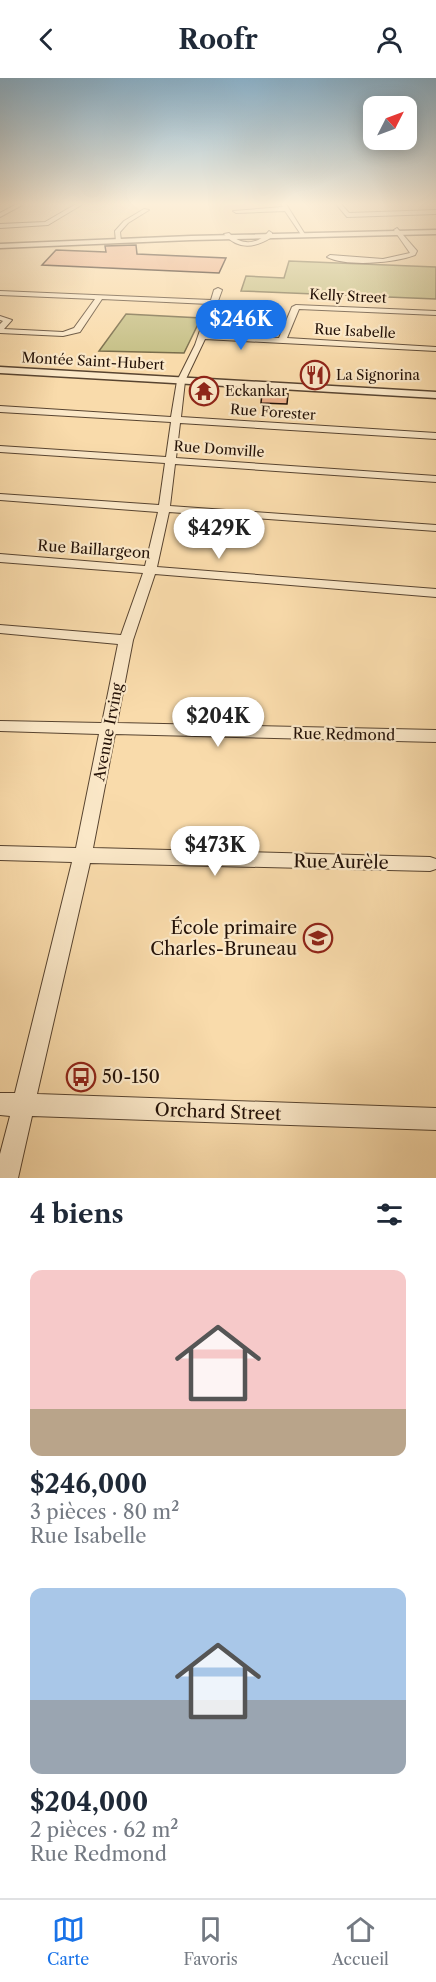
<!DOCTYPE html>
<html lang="fr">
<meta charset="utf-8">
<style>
:root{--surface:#fff;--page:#f6f6f7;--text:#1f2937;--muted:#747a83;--line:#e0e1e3;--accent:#1a73e8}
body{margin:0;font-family:"Libre Caslon Text",serif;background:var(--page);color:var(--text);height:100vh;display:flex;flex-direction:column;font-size:22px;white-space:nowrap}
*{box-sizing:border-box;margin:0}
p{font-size:20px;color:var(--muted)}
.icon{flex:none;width:33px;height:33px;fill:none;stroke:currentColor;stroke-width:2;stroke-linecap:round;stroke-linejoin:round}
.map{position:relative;height:1100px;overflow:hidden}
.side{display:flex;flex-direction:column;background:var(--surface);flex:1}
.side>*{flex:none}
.needle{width:39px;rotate:48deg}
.fabs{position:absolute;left:363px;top:18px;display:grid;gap:12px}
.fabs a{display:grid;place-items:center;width:54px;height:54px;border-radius:12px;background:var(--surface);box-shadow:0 3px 15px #0003;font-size:30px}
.price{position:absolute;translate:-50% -51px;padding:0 14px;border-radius:21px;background:#fff;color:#222;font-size:20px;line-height:39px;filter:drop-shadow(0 2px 3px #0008)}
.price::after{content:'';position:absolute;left:50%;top:36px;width:18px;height:14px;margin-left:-9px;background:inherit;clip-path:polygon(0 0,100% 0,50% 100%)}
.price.active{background:var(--accent);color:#fff}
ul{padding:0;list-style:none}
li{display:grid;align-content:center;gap:12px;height:318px;padding:0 30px}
li span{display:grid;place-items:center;height:186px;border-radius:12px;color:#555}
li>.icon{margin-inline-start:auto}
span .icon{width:108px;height:108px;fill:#fffc;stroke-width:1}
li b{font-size:26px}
h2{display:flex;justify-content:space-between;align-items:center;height:72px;padding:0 30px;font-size:26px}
header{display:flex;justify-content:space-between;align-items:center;height:78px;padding:0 30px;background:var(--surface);font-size:27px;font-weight:800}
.menu{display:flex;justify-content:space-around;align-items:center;height:84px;border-top:2px solid var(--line);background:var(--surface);font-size:16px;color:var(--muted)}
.menu a{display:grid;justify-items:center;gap:3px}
.menu .active{color:var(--accent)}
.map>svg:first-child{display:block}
.green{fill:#c4be84;stroke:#746846;stroke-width:1.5}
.building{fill:#ecaf8a;stroke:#231107;stroke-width:1.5}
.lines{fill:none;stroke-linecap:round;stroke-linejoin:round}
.minor-casing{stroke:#584430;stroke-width:2}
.tertiary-casing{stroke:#584430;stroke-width:3}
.minor{fill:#fbe8c8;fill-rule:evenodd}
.tertiary{fill:#fbe8c8;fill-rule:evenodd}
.labels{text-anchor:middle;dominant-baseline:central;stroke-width:4.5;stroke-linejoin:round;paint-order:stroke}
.far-street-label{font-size:14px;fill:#231107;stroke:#fbe8c8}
.far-poi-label{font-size:14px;fill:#231107;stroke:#fbe8c8;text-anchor:start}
.street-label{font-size:15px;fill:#231107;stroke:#fbe8c8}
.near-street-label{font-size:18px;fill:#231107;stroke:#fbe8c8}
.near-poi-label{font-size:18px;fill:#231107;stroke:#fbe8c8;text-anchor:end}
</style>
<header><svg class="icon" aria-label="back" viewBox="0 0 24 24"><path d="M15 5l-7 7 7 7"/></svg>Roofr<svg class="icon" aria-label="person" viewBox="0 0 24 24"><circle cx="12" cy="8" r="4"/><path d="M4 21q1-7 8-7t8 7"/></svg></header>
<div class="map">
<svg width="436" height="1100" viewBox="0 0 436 1100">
<rect width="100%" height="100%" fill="#f9dbab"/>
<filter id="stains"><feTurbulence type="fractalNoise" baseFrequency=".00333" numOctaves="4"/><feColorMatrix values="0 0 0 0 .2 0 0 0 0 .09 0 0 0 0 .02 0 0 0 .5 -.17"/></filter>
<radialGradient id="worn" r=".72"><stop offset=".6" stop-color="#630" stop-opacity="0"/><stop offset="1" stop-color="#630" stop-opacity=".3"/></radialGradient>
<!-- green -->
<path class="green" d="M289 183 436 189V221L241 213 246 198 284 200Z
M126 236 201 240 184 275 99 273Z"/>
<!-- building -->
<path class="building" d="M136 167 137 176 226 180 219 195 42 187 56 172 106 174 105 168Z
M262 315 288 316 287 326 261 325Z"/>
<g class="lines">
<!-- minor casing -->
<g class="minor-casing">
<path id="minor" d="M17 126H24L0 139V135Z
M76 126H83L48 147 0 150V146L45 144Z
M281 126H286L306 158H302L285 133 236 135 233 133 283 129Z
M336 126H341L349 135 436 132V136L347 139Z
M144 131 149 132 128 145 120 154 121 163 116 164 115 153 124 143Z
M397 150 417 173 415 177C394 185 347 189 327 179L330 177 383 181 410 175 394 152Z
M269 153 272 155V159C255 170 238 172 224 156L229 155C242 169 259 166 269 153Z
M218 210 222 212 206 256 279 260 292 229 296 227 436 233V237L299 231 287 260 436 269V273L205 261 185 303 181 339 436 355V361L180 345 176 380 436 398V404L175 386 170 428 436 447V453L169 434 157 489 436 511V519L155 496 133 562 117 645 436 652V664L115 656 93 770 430 779 436 781V791L430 793 90 785 37 1016 436 1030V1052L32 1038 18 1100H0V1076L10 1038 0 1037V1015H15L72 784 0 782V768L76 770 99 656 0 653V643L102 645 118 566 0 555V547L121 557 143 495 0 484V476L145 488 158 434 0 422V416L159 427 165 385 0 374V368L166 379 171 344 0 334V328L171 339 177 303 195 267 209 226 102 221 80 254 63 258 0 255V246L3 243 0 242V238L12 242 4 251 63 254 74 250 95 221 0 217V213L211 222 214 212Z"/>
</g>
<!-- tertiary casing -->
<g class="tertiary-casing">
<path id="tertiary" d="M436 152V156L191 162 0 170V166L191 158Z
M0 289 436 314V320L0 295Z"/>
</g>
<!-- minor -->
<use href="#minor" class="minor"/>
<!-- tertiary -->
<use href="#tertiary" class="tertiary"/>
</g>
<!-- sky -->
<linearGradient id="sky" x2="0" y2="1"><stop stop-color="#8bb6d2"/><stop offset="0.45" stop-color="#fcefd9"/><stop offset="1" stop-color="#fcefd9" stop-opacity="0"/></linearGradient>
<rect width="436" height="280" fill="url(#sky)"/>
<!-- icons -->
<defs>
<g id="restaurant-ring" transform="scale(1.5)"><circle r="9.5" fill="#fbe8c8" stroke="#8f2418" stroke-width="1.5"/><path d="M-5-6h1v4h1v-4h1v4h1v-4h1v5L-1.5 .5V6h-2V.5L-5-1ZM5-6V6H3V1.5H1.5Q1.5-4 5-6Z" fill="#8f2418"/></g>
<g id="temple-ring" transform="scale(1.5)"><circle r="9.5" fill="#fbe8c8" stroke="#8f2418" stroke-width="1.5"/><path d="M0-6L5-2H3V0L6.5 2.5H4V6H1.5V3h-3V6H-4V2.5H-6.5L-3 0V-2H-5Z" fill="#8f2418"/></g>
<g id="school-ring" transform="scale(1.5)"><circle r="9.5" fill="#fbe8c8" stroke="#8f2418" stroke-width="1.5"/><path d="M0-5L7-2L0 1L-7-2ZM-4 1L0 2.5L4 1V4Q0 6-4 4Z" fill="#8f2418"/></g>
<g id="bus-ring" transform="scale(1.5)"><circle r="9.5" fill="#fbe8c8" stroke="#8f2418" stroke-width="1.5"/><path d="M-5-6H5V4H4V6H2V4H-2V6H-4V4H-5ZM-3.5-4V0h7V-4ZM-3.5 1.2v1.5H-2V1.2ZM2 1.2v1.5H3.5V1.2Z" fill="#8f2418"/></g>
</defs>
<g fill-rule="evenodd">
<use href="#restaurant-ring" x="315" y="297"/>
<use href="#temple-ring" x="204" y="313"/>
<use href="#school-ring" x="318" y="860"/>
<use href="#bus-ring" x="81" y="999"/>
</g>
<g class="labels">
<!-- far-street labels -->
<g class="far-street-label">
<text transform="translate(348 218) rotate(3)">Kelly Street</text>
<text transform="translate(355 253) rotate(3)">Rue Isabelle</text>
<text transform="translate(93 283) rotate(3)">Montée Saint-Hubert</text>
<text transform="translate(273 334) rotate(4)">Rue Forester</text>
<text transform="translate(219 371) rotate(4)">Rue Domville</text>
</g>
<!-- far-poi labels -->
<g class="far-poi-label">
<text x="336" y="297">La Signorina</text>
<text x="225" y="313">Eckankar</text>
</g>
<!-- street labels -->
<g class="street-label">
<text transform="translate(94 471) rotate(4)">Rue Baillargeon</text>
<text transform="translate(108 654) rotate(-79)">Avenue Irving</text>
<text transform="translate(344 656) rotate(1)">Rue Redmond</text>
</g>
<!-- near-street labels -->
<g class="near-street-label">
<text transform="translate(341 784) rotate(1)">Rue Aurèle</text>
<text transform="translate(218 1034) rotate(2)">Orchard Street</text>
</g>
<!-- near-poi labels -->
<g class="near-poi-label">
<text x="297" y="850">École primaire<tspan x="297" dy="21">Charles-Bruneau</tspan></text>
<text x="102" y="999" text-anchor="start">50-150</text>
</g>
</g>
<rect width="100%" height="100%" filter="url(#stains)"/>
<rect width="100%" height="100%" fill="url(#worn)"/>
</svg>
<div class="fabs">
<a><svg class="needle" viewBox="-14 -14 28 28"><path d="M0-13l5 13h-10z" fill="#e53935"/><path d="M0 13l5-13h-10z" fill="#747a83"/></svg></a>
</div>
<b class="price active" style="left:241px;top:273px">$246K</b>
<b class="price" style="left:219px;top:482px">$429K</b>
<b class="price" style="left:218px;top:670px">$204K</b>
<b class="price" style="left:215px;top:799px">$473K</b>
</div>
<section class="side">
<h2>4 biens<svg class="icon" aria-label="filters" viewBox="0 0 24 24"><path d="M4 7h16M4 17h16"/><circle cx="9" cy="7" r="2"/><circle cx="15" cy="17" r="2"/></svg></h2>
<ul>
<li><span style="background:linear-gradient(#f6c9c9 75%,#b9a48a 0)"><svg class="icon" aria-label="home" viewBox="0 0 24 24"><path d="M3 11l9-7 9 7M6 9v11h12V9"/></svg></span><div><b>$246,000</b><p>3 pièces · 80 m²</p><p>Rue Isabelle</p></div></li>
<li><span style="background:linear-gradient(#a9c7e8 60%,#9aa5b1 0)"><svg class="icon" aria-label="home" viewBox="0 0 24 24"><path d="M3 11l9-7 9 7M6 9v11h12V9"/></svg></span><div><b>$204,000</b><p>2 pièces · 62 m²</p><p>Rue Redmond</p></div></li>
</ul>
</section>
<nav class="menu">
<a class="active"><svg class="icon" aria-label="map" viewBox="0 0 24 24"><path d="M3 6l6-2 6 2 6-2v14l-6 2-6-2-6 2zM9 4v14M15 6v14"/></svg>Carte</a>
<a><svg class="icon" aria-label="saved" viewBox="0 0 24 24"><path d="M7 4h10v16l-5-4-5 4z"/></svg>Favoris</a>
<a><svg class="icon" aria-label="home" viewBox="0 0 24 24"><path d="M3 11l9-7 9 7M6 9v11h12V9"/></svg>Accueil</a>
</nav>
